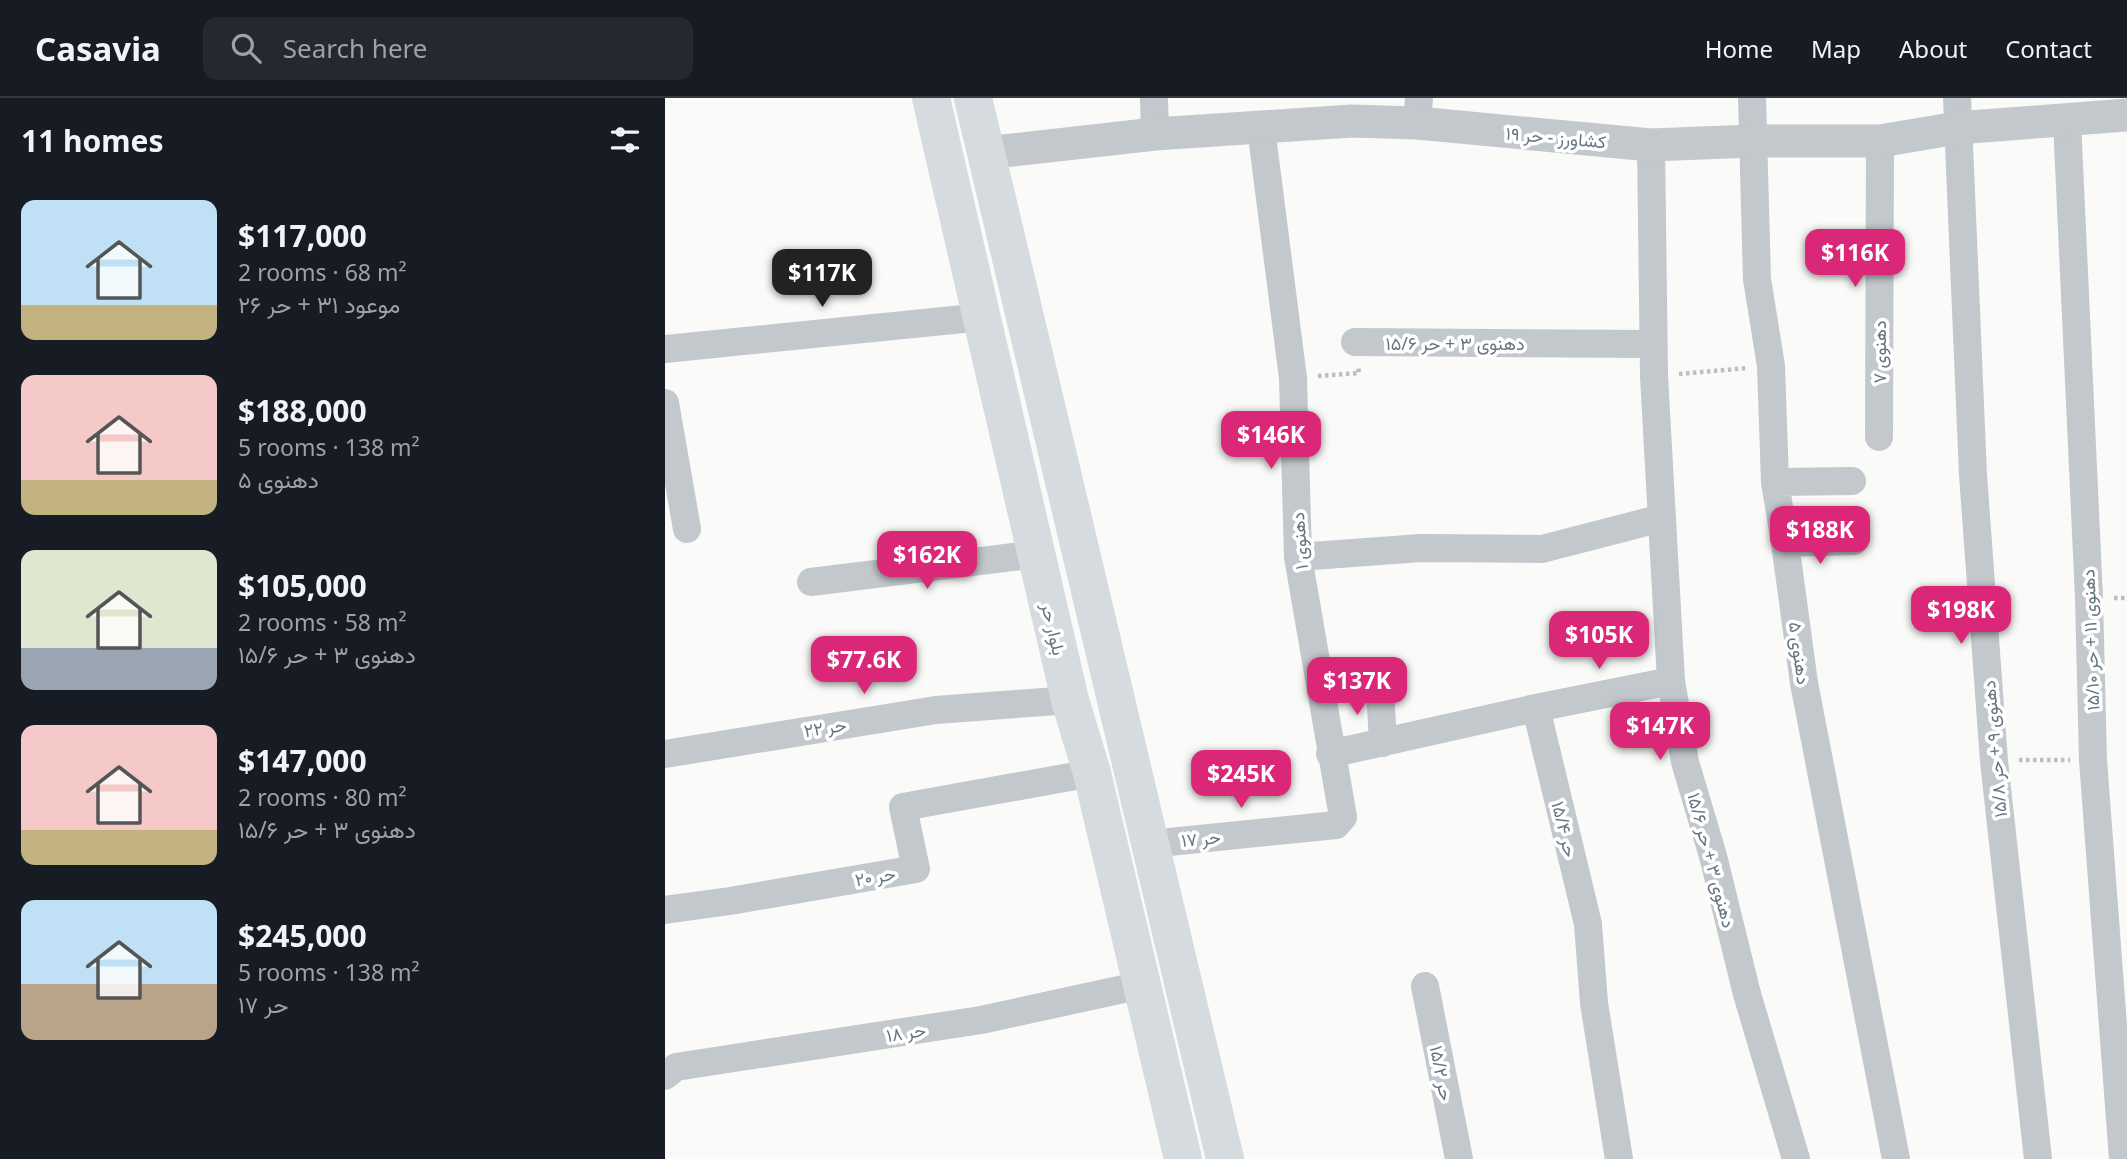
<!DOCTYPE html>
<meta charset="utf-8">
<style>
:root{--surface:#171b24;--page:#242831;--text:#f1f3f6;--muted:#9ea1a6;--line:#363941;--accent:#db2777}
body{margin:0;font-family:"Noto Sans",Vazirmatn,sans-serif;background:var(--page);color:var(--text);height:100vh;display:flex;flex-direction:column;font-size:26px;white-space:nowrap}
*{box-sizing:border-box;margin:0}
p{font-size:23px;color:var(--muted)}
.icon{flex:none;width:38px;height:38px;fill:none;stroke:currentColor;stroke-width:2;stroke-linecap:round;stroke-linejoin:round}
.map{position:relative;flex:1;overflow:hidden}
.details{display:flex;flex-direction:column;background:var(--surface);width:665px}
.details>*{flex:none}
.price{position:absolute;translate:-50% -60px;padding:0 16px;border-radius:14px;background:var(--accent);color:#fff;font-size:23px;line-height:46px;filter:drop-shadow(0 2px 4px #0008)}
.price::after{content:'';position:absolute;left:50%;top:42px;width:21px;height:16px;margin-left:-10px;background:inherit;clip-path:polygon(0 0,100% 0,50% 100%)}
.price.active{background:#222;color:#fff}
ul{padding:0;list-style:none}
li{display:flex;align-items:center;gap:21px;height:175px;padding:0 21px}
li span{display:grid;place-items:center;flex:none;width:196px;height:140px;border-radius:14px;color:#555}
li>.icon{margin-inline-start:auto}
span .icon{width:84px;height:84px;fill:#fffc;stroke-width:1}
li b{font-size:30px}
h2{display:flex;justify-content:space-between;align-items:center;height:84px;padding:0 21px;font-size:30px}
header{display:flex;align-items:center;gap:42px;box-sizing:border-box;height:98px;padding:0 35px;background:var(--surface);border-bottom:2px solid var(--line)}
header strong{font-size:33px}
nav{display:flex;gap:38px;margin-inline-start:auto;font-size:24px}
.search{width:490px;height:63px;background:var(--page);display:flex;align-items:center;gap:18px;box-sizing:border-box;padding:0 24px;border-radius:14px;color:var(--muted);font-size:26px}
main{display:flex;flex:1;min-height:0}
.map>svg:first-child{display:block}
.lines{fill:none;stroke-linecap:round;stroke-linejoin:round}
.path{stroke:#bbbfc2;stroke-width:4.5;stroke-dasharray:3.5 3.5;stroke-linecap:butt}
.minor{stroke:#c3c8cc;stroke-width:28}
.tertiary{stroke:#c3c8cc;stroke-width:33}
.primary{stroke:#d6dbdf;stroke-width:38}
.labels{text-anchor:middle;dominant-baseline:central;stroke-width:7;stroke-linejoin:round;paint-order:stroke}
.street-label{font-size:18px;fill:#657683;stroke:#fff}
</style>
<header>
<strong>Casavia</strong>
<div class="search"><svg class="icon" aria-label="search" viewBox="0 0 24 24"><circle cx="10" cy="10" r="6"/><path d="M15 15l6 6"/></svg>Search here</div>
<nav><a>Home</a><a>Map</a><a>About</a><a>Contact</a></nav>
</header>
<main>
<section class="details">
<h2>11 homes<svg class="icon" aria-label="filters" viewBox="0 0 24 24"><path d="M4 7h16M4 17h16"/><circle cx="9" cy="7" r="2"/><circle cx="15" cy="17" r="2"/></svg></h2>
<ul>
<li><span style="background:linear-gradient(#bfe0f5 75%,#c2b280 0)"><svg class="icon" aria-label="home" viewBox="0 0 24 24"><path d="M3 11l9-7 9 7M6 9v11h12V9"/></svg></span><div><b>$117,000</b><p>2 rooms · 68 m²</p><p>موعود ۳۱ + حر ۲۶</p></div></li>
<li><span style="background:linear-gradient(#f6c9c9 75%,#c2b280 0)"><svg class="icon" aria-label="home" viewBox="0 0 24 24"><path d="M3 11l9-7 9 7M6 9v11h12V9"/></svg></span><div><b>$188,000</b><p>5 rooms · 138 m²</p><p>دهنوی ۵</p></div></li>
<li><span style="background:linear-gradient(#dfe7d0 70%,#9aa5b1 0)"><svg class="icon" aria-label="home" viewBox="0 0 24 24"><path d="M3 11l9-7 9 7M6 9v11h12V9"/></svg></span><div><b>$105,000</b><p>2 rooms · 58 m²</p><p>دهنوی ۳ + حر ۱۵/۶</p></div></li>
<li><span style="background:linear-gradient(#f6c9c9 75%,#c2b280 0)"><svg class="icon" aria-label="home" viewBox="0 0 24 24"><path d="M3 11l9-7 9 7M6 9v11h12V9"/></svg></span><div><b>$147,000</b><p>2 rooms · 80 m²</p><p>دهنوی ۳ + حر ۱۵/۶</p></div></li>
<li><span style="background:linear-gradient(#bfe0f5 60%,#b9a48a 0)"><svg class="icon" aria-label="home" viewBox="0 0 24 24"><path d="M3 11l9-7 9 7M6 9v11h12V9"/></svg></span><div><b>$245,000</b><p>5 rooms · 138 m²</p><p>حر ۱۷</p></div></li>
</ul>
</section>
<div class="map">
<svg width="1462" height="1061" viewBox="0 0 1462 1061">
<rect width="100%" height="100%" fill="#fafaf8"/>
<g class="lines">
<!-- path -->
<path class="path" d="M1014 276 1082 270
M653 278 694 275 693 269
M1449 500H1462
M1354 662H1405"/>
<!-- minor -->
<path class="minor" d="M489 0 490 36
M1087 0 1092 181 1106 268 1110 384 1120 445 1139 585 1231 1061
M1292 0 1308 377 1329 663 1373 1061
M1402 23 1424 500 1428 662 1458 1061
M752 25 754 0
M986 47 989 278 1006 583 1020 664 1048 758 1082 896 1131 1061
M690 244 988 246
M0 251 318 219
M0 305 22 431
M1214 339 1215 43
M1110 384 1187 383
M1120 445 1189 443
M633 459 756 450 877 451 997 420
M146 484 372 456
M715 590 718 645
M871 610 1006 583
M0 656 271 612 405 602
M665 656 871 610 923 826 929 905 954 1061
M485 746 671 727 678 719 633 459 628 280 596 30
M0 812 65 803 251 771 238 709 427 675
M760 888 794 1061
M0 978 11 969 316 922 477 887"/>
<!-- tertiary -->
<path class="tertiary" d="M320 55 490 36 687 23 752 25 986 47 1087 43H1215L1292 30 1462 17"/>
<!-- primary -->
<path class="primary" d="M266 0 405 602 427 675 518 1061
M308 0 560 1061"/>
</g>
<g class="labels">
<!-- street labels -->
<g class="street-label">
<text transform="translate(891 39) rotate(5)">کشاورز - حر ۱۹</text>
<text x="790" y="245">دهنوی ۳ + حر ۱۵/۶</text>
<text transform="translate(1214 254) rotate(-90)">دهنوی ۷</text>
<text transform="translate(634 443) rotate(-94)">دهنوی ۱</text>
<text transform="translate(389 531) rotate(77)">بلوار حر</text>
<text transform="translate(1425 542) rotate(-92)">دهنوی ۱۱ + حر ۱۵/۱۰</text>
<text transform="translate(1135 555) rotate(82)">دهنوی ۵</text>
<text transform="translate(160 629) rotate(-9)">حر ۲۲</text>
<text transform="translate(1329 651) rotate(-95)">دهنوی ۹ + حر ۱۵/۸</text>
<text transform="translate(900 731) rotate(76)">حر ۱۵/۴</text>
<text transform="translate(536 740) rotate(-6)">حر ۱۷</text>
<text transform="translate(1047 762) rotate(75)">دهنوی ۳ + حر ۱۵/۶</text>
<text transform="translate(210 778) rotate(-10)">حر ۲۰</text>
<text transform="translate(241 934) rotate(-9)">حر ۱۸</text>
<text transform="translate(777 975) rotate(79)">حر ۱۵/۲</text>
</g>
</g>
</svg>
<b class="price" style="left:1190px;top:191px">$116K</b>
<b class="price active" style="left:157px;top:211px">$117K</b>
<b class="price" style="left:606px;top:373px">$146K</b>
<b class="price" style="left:1155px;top:468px">$188K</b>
<b class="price" style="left:262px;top:493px">$162K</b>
<b class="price" style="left:1296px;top:548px">$198K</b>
<b class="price" style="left:934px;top:573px">$105K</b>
<b class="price" style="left:199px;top:598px">$77.6K</b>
<b class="price" style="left:692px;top:619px">$137K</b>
<b class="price" style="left:995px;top:664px">$147K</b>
<b class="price" style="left:576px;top:712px">$245K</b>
</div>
</main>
